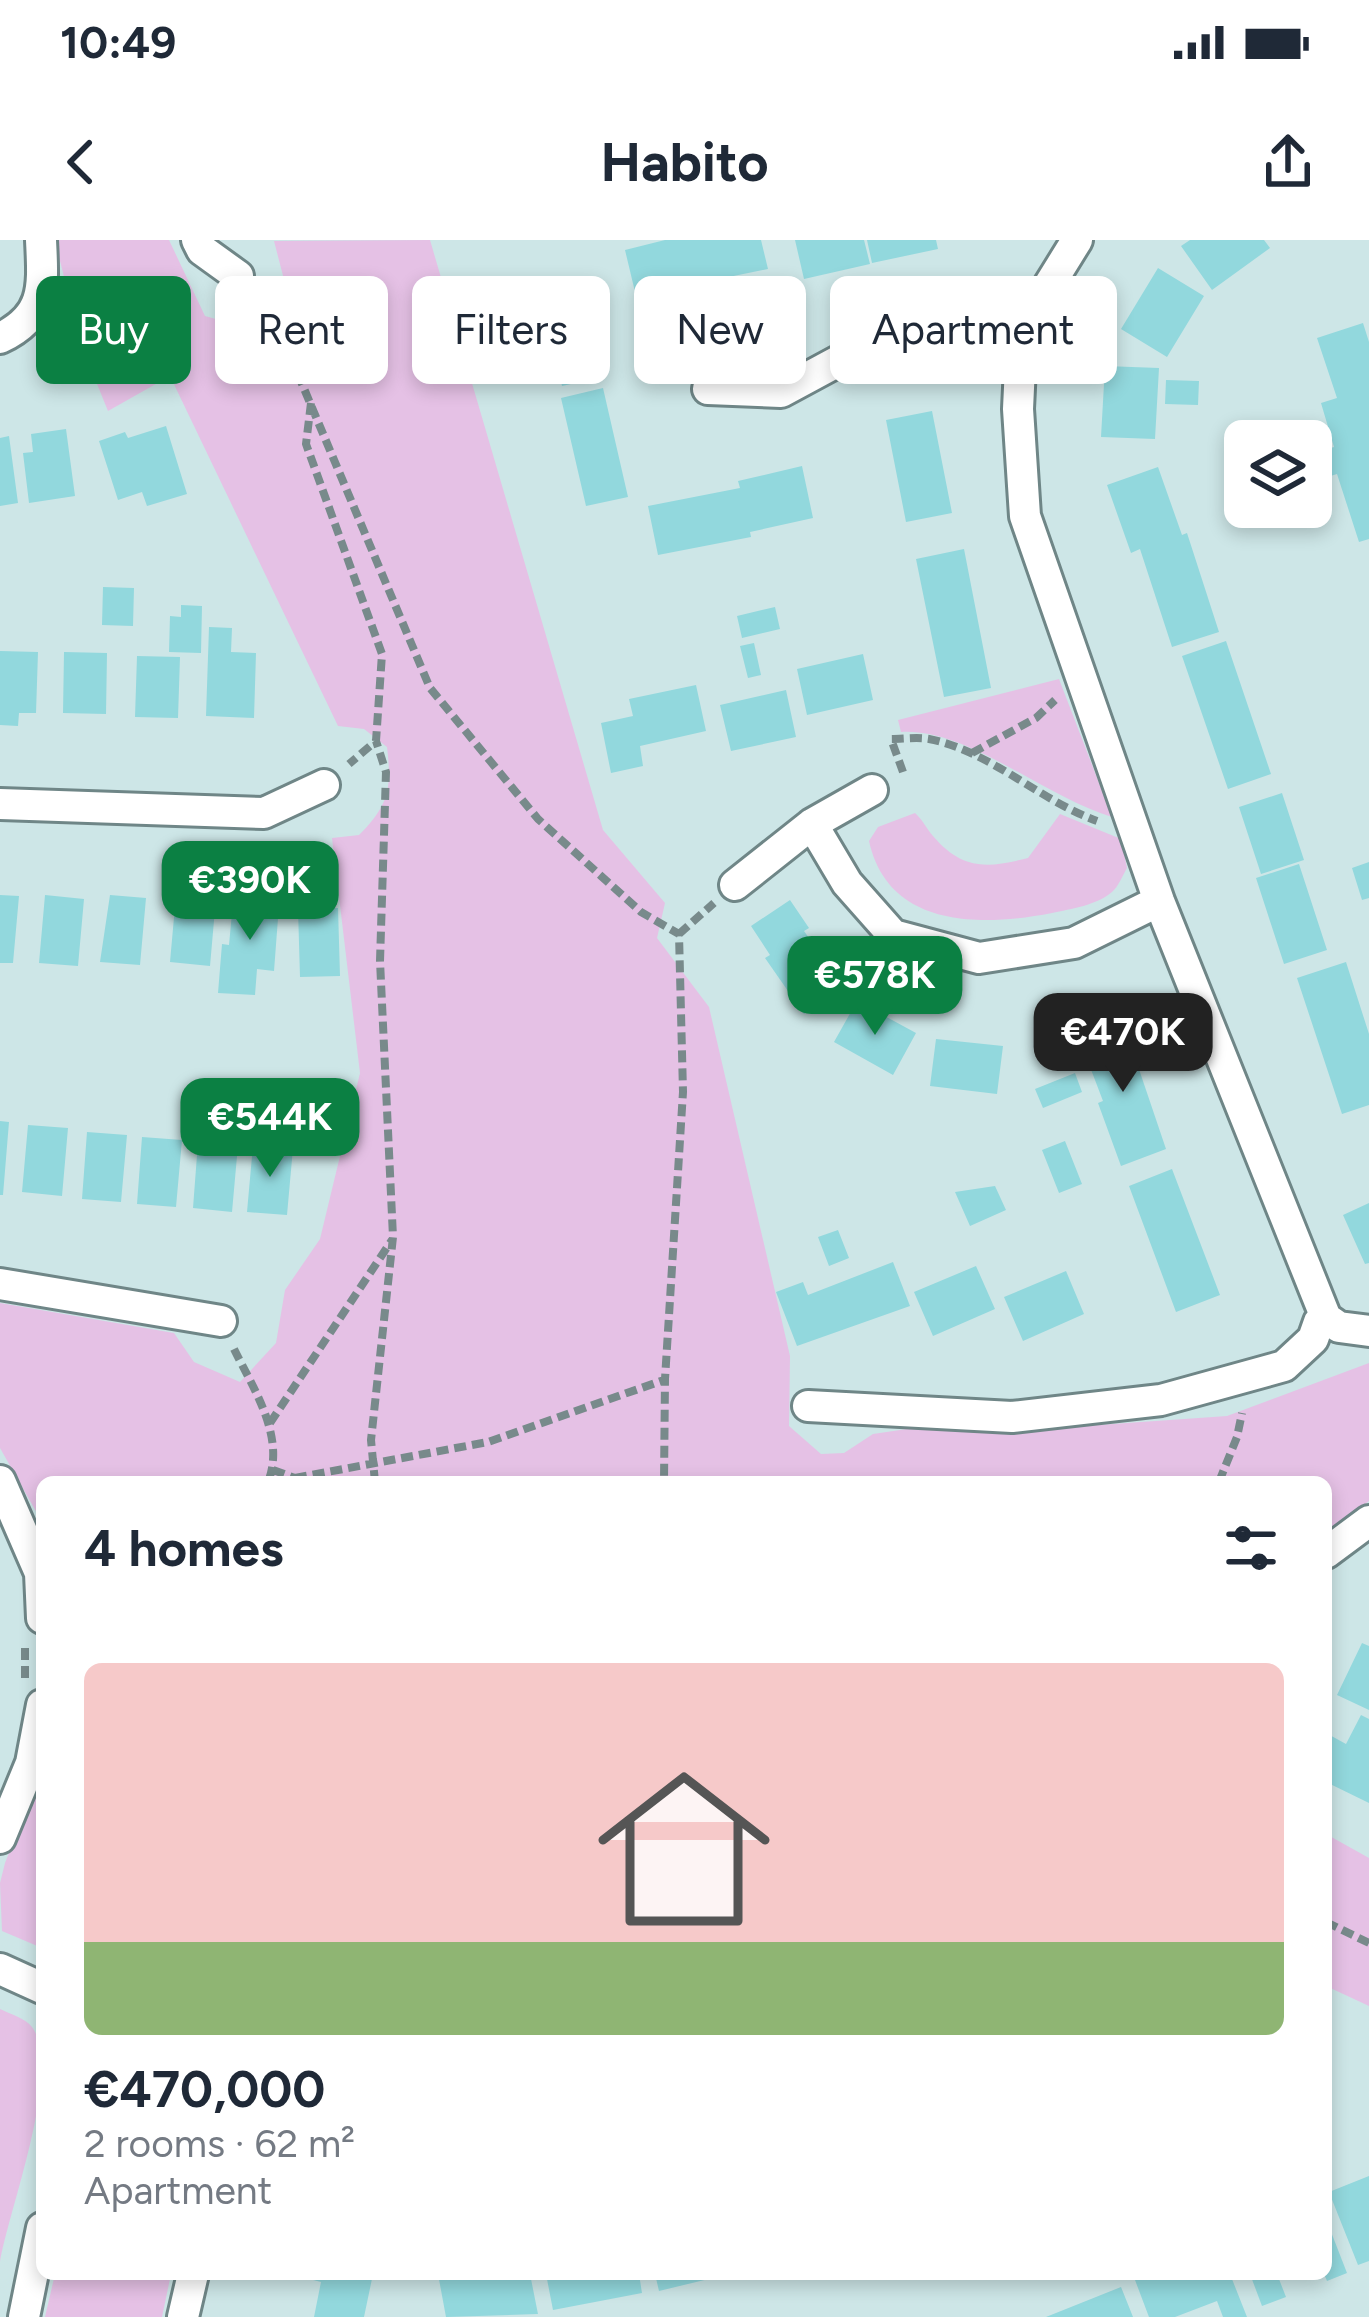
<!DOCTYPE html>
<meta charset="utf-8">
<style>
:root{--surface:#fff;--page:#f2f2f3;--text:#1f2937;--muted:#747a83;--accent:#0b8043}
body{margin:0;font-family:Figtree,sans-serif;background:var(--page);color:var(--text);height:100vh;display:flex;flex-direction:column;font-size:45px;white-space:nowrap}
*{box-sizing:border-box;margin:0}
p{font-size:39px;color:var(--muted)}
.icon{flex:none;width:66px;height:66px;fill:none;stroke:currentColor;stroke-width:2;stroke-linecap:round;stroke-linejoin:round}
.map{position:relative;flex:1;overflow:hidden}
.panel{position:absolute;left:36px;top:1236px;width:1296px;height:804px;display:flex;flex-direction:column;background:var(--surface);border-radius:18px;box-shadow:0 6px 18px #0003}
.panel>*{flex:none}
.hud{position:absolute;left:36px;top:36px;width:1299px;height:108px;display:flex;gap:24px}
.controls{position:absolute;left:1224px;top:180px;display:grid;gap:24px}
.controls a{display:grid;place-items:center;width:108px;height:108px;border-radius:18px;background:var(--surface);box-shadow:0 6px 18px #0003;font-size:60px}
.price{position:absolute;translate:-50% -102px;padding:0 27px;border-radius:24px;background:var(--accent);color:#fff;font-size:39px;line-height:78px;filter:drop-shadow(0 3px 6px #0008)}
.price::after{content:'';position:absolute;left:50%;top:72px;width:36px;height:27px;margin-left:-18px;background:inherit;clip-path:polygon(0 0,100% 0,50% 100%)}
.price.current{background:#222;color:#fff}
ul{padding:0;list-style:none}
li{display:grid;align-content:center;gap:24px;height:636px;padding:0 48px}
li span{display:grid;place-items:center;height:372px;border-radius:18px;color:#555}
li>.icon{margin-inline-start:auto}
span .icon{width:216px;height:216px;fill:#fffc;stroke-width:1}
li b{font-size:51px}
h2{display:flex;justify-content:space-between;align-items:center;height:144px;padding:0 48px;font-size:51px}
.pill{padding:0 42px;border-radius:18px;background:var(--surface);box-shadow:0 6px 18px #0003;font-size:42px;line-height:108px}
.pill.current{background:var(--accent);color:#fff}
.status{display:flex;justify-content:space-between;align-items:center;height:84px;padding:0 60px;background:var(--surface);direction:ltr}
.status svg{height:33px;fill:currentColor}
header{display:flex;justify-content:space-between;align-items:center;height:156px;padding:0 48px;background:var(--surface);font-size:54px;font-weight:700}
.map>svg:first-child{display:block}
.green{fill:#e5c1e5}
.building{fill:#92d8dd}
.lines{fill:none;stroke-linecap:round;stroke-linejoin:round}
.minor-casing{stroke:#6f8687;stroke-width:36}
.path{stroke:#788a8b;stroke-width:8;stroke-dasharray:12 6;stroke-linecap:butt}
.minor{stroke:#fff;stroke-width:30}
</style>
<div class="status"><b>10:49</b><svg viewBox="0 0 49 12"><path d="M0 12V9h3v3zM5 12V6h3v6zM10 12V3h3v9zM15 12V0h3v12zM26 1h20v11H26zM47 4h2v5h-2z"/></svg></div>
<header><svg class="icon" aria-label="back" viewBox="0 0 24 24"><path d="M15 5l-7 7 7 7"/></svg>Habito<svg class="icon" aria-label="share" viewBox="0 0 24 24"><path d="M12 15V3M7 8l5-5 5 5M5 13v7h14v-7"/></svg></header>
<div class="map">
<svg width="1369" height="2077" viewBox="0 0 1369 2077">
<rect width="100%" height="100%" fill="#cde6e7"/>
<!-- green -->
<path class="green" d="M50 0H169L205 76 248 88 288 55 274 1 430 0 603 590 665 663 657 698 709 767 790 1116 789 1186 821 1214 844 1213 873 1194 907 1189 1000 1192 1227 1176 1369 1123V1261L1326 1294V1242H42V1282L0 1208V1063L174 1093 194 1122 240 1142 276 1103 285 1050 320 999 360 833 332 598 359 595C389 565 392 548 387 507L364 489 338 486 170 136 108 171 82 107 60 21Z
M1059 439 1112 577C1044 557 968 488 901 492L898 480Z
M915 573C923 580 926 588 933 596 963 631 988 628 1028 618L1060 574 1121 599 1127 628C1123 635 1118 647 1112 652 1097 665 1071 669 1052 673 981 687 888 688 869 601L878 587Z
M42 1530V1708L2 1691 0 1643 5 1623Z
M1326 1594 1369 1618V1766L1326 1746Z
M0 1769C10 1774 25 1778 32 1787 63 1829 9 1969 0 2022Z
M55 2034H171L162 2077H45Z"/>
<!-- building -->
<path class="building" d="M665 0H761L768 29 636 56 625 10Z
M795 0H864L870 24 804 39Z
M867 0H936L938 9 872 23Z
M1190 0H1264L1270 8 1212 50 1181 6Z
M1158 28 1204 56 1167 117 1121 89Z
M584 60 602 137 562 146 545 69Z
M1363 83 1369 102V299L1359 302 1337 234 1314 241 1311 214 1334 207 1321 163 1337 158 1317 98Z
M1105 126 1159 128 1155 199 1101 197Z
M1166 140 1199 141 1198 165 1165 164Z
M603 148 628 257 586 266 561 158Z
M932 171 952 273 906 282 886 180Z
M166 186 187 254 147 266 142 252 118 260 99 201 125 192 128 198Z
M66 189 75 256 29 263 23 213 33 212 31 194Z
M9 196 18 263 0 266V198Z
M802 226 813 278 750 292 751 297 658 315 648 266 740 248 738 241Z
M1158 227 1182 295 1187 293 1219 392 1172 407 1140 309 1131 313 1107 245Z
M964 309 991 448 944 457 916 319Z
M103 347 134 348 133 386 102 385Z
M181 365 202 366 201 413 169 412 170 376 181 377Z
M775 367 780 389 742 398 737 376Z
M209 387 232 388 231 412 256 413 254 478 206 476Z
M1226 401 1271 534 1228 549 1182 416Z
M754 403 761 435 748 438 740 406Z
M0 411 38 412 36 473H19L18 486 0 485Z
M64 412 107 413 106 474 63 473Z
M863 414 873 460 807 475 797 429Z
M137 416 180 417 178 478 135 477Z
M696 445 706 491 640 506 643 526 611 533 601 483 633 476 629 459Z
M786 450 796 497 731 511 720 465Z
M1282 553 1304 620 1261 634 1239 567Z
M1369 622V658L1362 660 1352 628Z
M1299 624 1327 710 1284 724 1256 638Z
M243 649 280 652 274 731 257 729 255 755 218 753 222 704 229 705 232 673H241Z
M0 655 19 656 13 723H0Z
M45 655 84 659 78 726 39 723Z
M110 655 146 658 140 725 100 722Z
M176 655 216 658 210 726 170 722Z
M790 660 809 688 804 691 843 747 804 774 765 718 770 715 751 686Z
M338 668 340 736 300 737 298 669Z
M1346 722 1369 794V865L1342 874 1297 738Z
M857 761 916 793 893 835 834 802Z
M1123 782 1166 909 1121 926 1098 863 1103 861 1079 798Z
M936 799 1003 806 997 854 930 846Z
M1075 833 1082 852 1043 868 1035 849Z
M0 881 9 882 3 955H0Z
M28 885 68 888 62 956 22 952Z
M87 892 127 895 121 962 82 959Z
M142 897 182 900 176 967 137 964Z
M1065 901 1082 944 1059 953 1042 910Z
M198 902 238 905 232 972 193 968Z
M253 905 293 908 287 975 247 972Z
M1172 929 1220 1055 1176 1072 1129 946Z
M995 946 1006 970 970 986 955 952Z
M1369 963V1023L1365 1024 1343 975Z
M838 990 849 1018 829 1026 818 997Z
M893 1022 910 1066 797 1106 776 1052 803 1042 808 1055Z
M976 1026 995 1069 933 1096 914 1052Z
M1066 1031 1084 1074 1023 1101 1004 1057Z
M1362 1403 1369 1406V1470L1337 1455Z
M1361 1475 1369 1479V1563L1326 1542V1493L1346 1504Z
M1369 1936V2021L1358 2025 1329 1952Z
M1326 1979 1347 2033 1327 2041 1324 2034Z
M290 2034H373L364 2077H314L321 2042Z
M438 2034H460L461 2038 530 2034 538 2074 446 2077Z
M546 2034H639L642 2053 553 2070Z
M655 2034H720L721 2036 659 2051Z
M1150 2034H1230L1247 2077H1223L1217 2061 1175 2077H1149L1135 2040Z
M1250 2034H1277L1286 2057 1262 2066Z
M1121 2047 1133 2077H1046Z"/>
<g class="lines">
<!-- minor casing -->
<g class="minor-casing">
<path id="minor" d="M197 0 202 10 238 36
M1077 0 1048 47 1021 105 1018 169 1025 276 1159 661 1326 1078
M0 98C47 76 43 45 41 0
M708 149 781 152 870 104 906 91 956 89 1021 105
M0 564 264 573 324 545
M812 584 847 643 893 695 979 718 1074 703 1159 661
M735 645 812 584 872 550
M0 1044 221 1081
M808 1166 1012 1177 1161 1160 1284 1126 1313 1099 1319 1082 1326 1078 1339 1087 1369 1091
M0 1241 40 1333 42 1378
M1326 1313 1369 1281
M0 1598 31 1523 42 1465
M0 1729 42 1748
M24 2077 42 1988
M183 2077 193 2034"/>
</g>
<!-- path -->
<path class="path" d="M258 54 268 63 430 448 538 579 641 672 679 694 683 852 665 1139 664 1242
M311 163 306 204 382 414 376 501 349 524
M972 513 1036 478 1055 460
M903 532 891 499C903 499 917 497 929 499 990 511 1039 560 1097 581
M679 694 714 663
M234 1109C253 1148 286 1197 268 1242
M270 1183 392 1000
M273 1230 306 1242
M295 1238 488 1202 664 1140
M375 1242 371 1200 393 997 380 721 386 532 376 501
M1219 1242 1237 1197 1242 1173
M25 1438V1405
M1326 1682 1369 1703"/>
<!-- minor -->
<use href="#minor" class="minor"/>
</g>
</svg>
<div class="controls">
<a><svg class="icon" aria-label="layers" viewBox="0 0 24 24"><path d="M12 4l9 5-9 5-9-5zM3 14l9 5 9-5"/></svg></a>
</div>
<b class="price" style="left:250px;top:703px">€390K</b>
<b class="price" style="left:875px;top:798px">€578K</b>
<b class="price current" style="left:1123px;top:855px">€470K</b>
<b class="price" style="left:270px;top:940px">€544K</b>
<div class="hud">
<a class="pill current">Buy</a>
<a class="pill">Rent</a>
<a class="pill">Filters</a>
<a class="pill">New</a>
<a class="pill">Apartment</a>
</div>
<section class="panel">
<h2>4 homes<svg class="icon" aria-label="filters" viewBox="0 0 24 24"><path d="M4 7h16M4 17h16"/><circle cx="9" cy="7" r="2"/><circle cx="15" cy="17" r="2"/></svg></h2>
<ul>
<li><span style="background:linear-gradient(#f6c9c9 75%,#8fb573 0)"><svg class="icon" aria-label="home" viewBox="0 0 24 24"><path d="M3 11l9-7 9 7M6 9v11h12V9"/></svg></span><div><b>€470,000</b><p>2 rooms · 62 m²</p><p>Apartment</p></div></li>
</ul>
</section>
</div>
